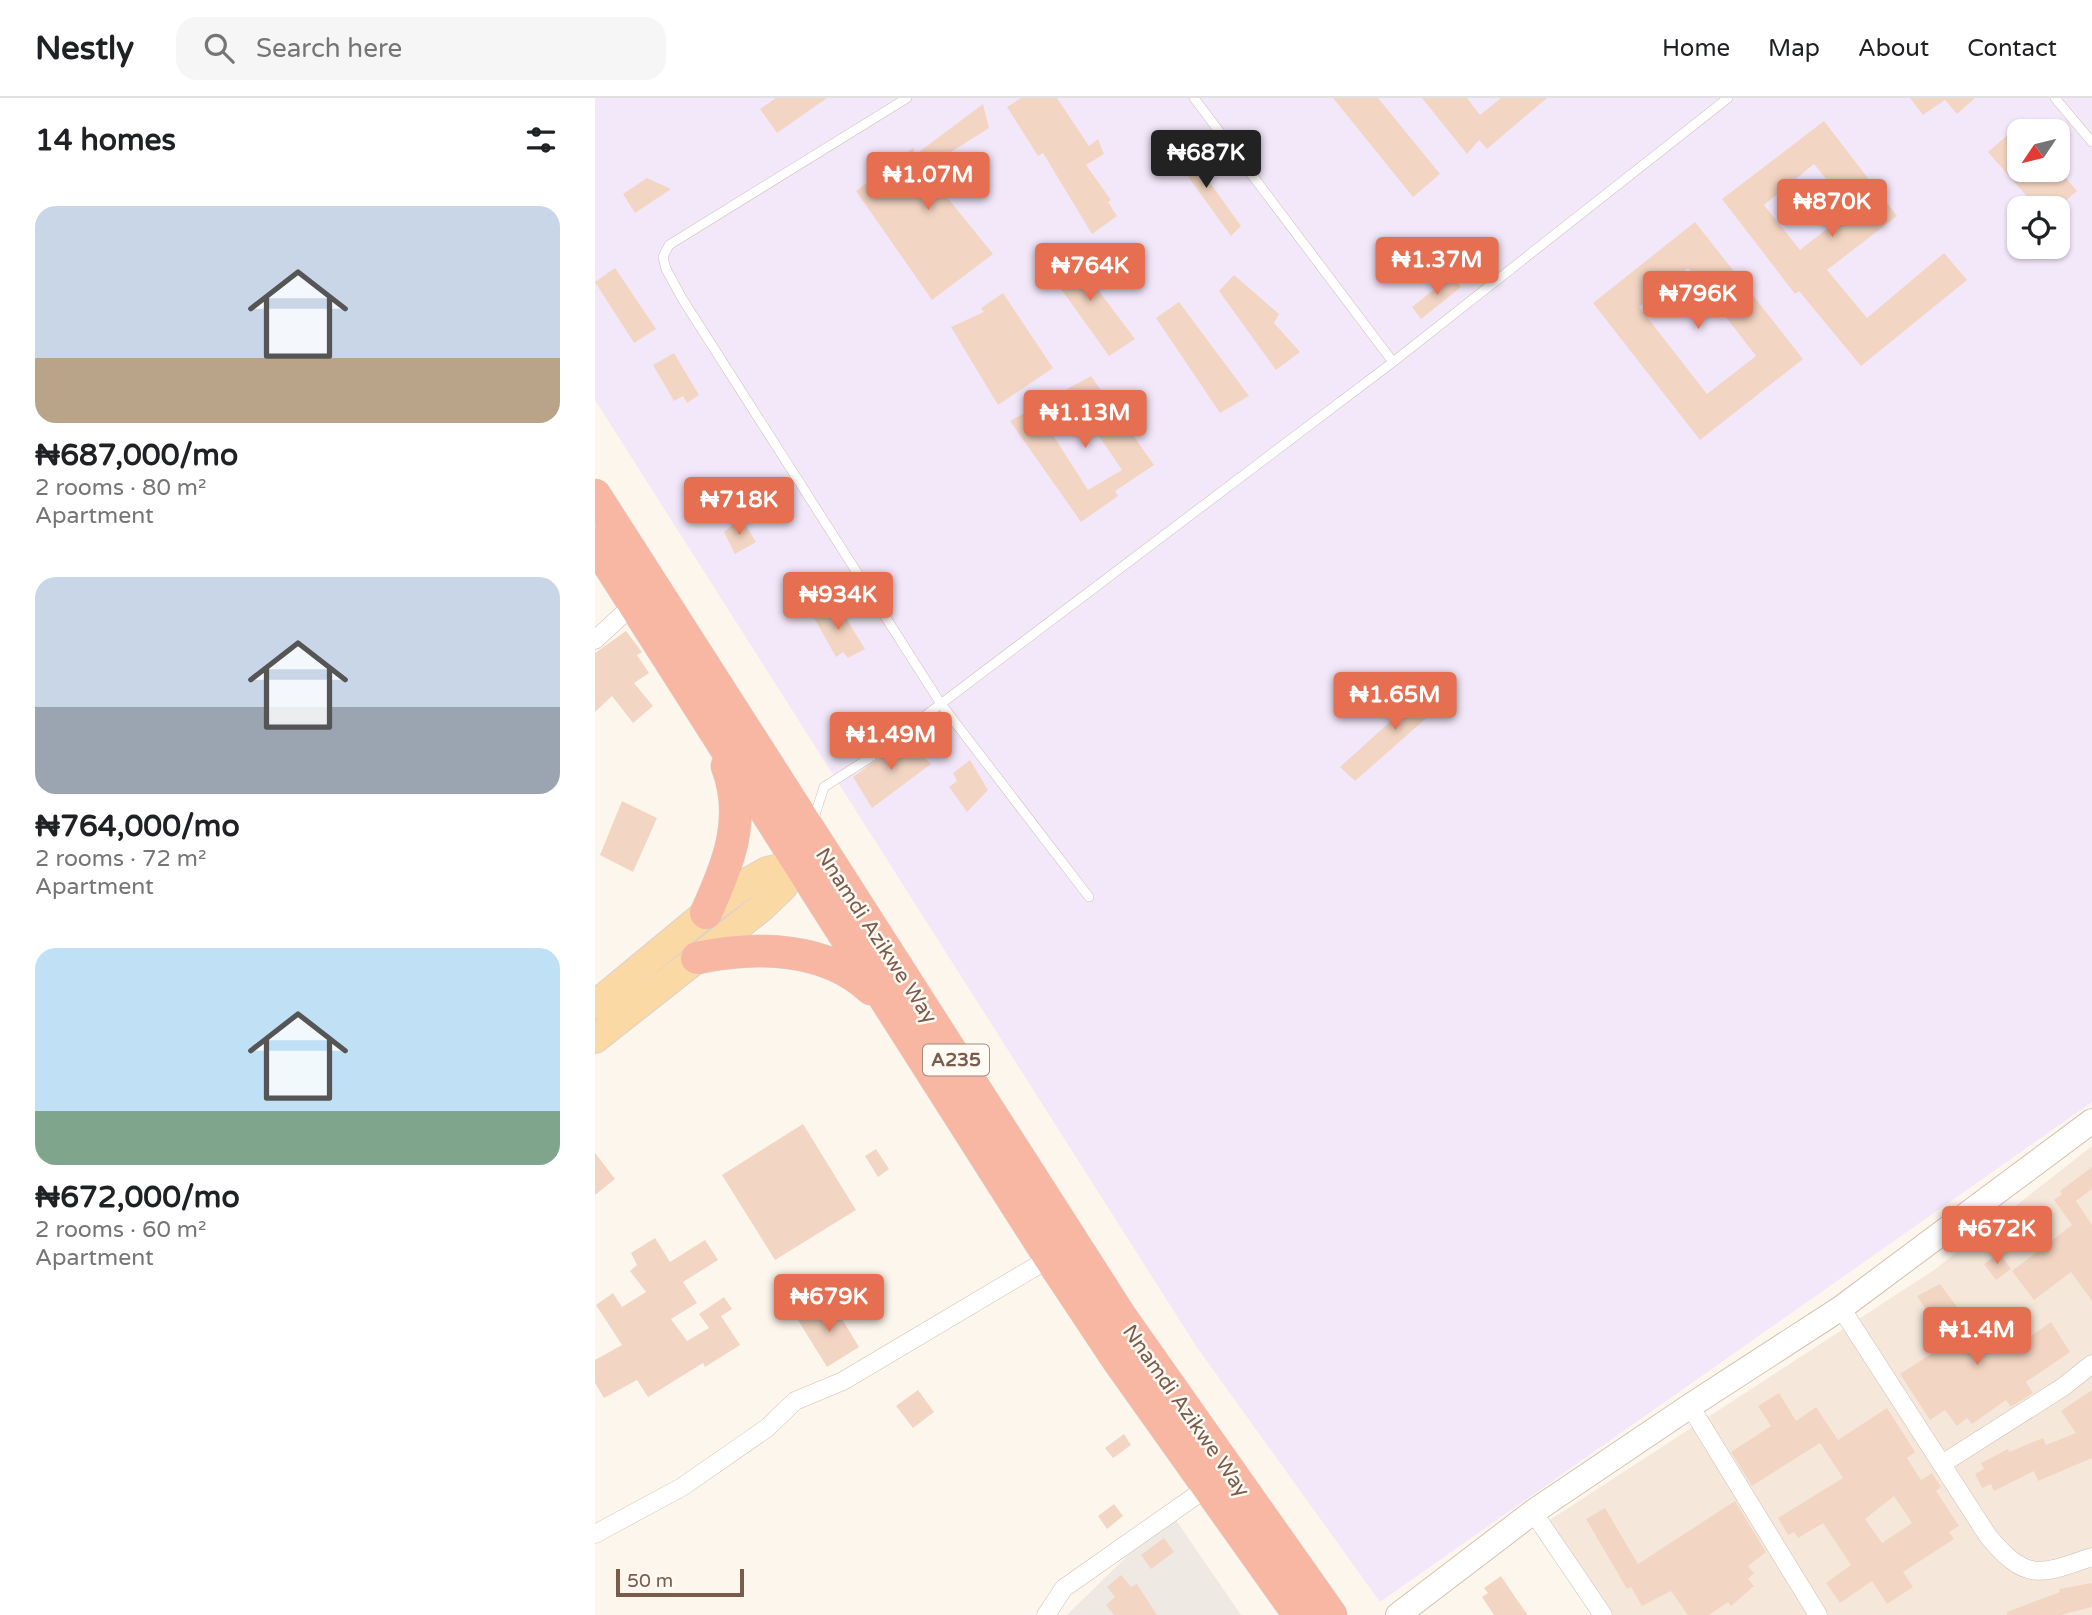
<!DOCTYPE html>
<meta charset="utf-8">
<style>
:root{--surface:#fff;--page:#f6f6f6;--text:#202124;--muted:#757577;--line:#e0e0e0;--accent:#e76f51}
body{margin:0;font-family:"Varela Round",sans-serif;background:var(--page);color:var(--text);height:100vh;display:flex;flex-direction:column;font-size:26px;white-space:nowrap}
*{box-sizing:border-box;margin:0}
p{font-size:23px;color:var(--muted)}
.icon{flex:none;width:38px;height:38px;fill:none;stroke:currentColor;stroke-width:2;stroke-linecap:round;stroke-linejoin:round}
.map{position:relative;flex:1;overflow:hidden}
.side{display:flex;flex-direction:column;background:var(--surface);width:595px}
.side>*{flex:none}
.needle{width:46px;rotate:235deg}
.controls{position:absolute;left:1412px;top:21px;display:grid;gap:14px}
.controls a{display:grid;place-items:center;width:63px;height:63px;border-radius:14px;background:var(--surface);box-shadow:0 2px 5px #0004;font-size:35px}
.scale{position:absolute;left:21px;bottom:18px;width:128px;box-sizing:border-box;padding-left:7px;border:4px solid #7a5c4d;border-top:0;font-size:19px;line-height:24px;white-space:nowrap;color:#7a5c4d;-webkit-text-stroke:5px #fffaf3;paint-order:stroke}
.price{position:absolute;translate:-50% -60px;padding:0 16px;border-radius:7px;background:var(--accent);color:#fff;font-size:23px;line-height:46px;filter:drop-shadow(0 2px 4px #0008)}
.price::after{content:'';position:absolute;left:50%;top:42px;width:21px;height:16px;margin-left:-10px;background:inherit;clip-path:polygon(0 0,100% 0,50% 100%)}
.price.active{background:#222;color:#fff}
ul{padding:0;list-style:none}
li{display:grid;align-content:center;gap:14px;height:371px;padding:0 35px}
li span{display:grid;place-items:center;height:217px;border-radius:21px;color:#555}
li>.icon{margin-inline-start:auto}
span .icon{width:126px;height:126px;fill:#fffc;stroke-width:1}
li b{font-size:30px}
h2{display:flex;justify-content:space-between;align-items:center;height:84px;padding:0 35px;font-size:30px}
header{display:flex;align-items:center;gap:42px;box-sizing:border-box;height:98px;padding:0 35px;background:var(--surface);border-bottom:2px solid var(--line)}
header strong{font-size:33px}
nav{display:flex;gap:38px;margin-inline-start:auto;font-size:24px}
.search{width:490px;height:63px;background:var(--page);display:flex;align-items:center;gap:18px;box-sizing:border-box;padding:0 24px;border-radius:21px;color:var(--muted);font-size:26px}
main{display:flex;flex:1;min-height:0}
.map>svg:first-child{display:block}
.residential{fill:#f5e8da}
.industrial{fill:#efe9e4}
.education{fill:#f3e8fa;fill-rule:evenodd}
.building{fill:#f3d5c3;fill-rule:evenodd}
.lines{fill:none;stroke-linecap:round;stroke-linejoin:round}
.lane-casing{stroke:#d1beb0;stroke-width:10}
.street-casing{stroke:#d1beb0;stroke-width:19}
.secondary-casing{stroke:#d6c0b0;stroke-width:26}
.primary-casing{stroke:#dad1cd;stroke-width:30}
.highway-casing{stroke:#dad1cd;stroke-width:33}
.lane{stroke:#fff;stroke-width:9}
.street{stroke:#fff;stroke-width:18}
.secondary{stroke:#fff;stroke-width:24}
.primary{stroke:#fbd9a5;stroke-width:28}
.highway{stroke:#f7b7a3;stroke-width:32}
.labels{text-anchor:middle;dominant-baseline:central;stroke-width:5;stroke-linejoin:round;paint-order:stroke}
.shield{fill:#fffaf3;stroke:#a28b7f;stroke-width:2}
.shield-label{font-size:19px;font-weight:bold;fill:#7a5c4d}
.street-label{font-size:21px;fill:#7a5c4d;stroke:#fffaf3}
</style>
<header>
<strong>Nestly</strong>
<div class="search"><svg class="icon" aria-label="search" viewBox="0 0 24 24"><circle cx="10" cy="10" r="6"/><path d="M15 15l6 6"/></svg>Search here</div>
<nav><a>Home</a><a>Map</a><a>About</a><a>Contact</a></nav>
</header>
<main>
<section class="side">
<h2>14 homes<svg class="icon" aria-label="filters" viewBox="0 0 24 24"><path d="M4 7h16M4 17h16"/><circle cx="9" cy="7" r="2"/><circle cx="15" cy="17" r="2"/></svg></h2>
<ul>
<li><span style="background:linear-gradient(#c9d6e8 70%,#b9a48a 0)"><svg class="icon" aria-label="home" viewBox="0 0 24 24"><path d="M3 11l9-7 9 7M6 9v11h12V9"/></svg></span><div><b>₦687,000/mo</b><p>2 rooms · 80 m²</p><p>Apartment</p></div></li>
<li><span style="background:linear-gradient(#c9d6e8 60%,#9aa5b1 0)"><svg class="icon" aria-label="home" viewBox="0 0 24 24"><path d="M3 11l9-7 9 7M6 9v11h12V9"/></svg></span><div><b>₦764,000/mo</b><p>2 rooms · 72 m²</p><p>Apartment</p></div></li>
<li><span style="background:linear-gradient(#bfe0f5 75%,#7fa58c 0)"><svg class="icon" aria-label="home" viewBox="0 0 24 24"><path d="M3 11l9-7 9 7M6 9v11h12V9"/></svg></span><div><b>₦672,000/mo</b><p>2 rooms · 60 m²</p><p>Apartment</p></div></li>
</ul>
</section>
<div class="map">
<svg width="1497" height="1517" viewBox="0 0 1497 1517">
<rect width="100%" height="100%" fill="#fdf6ec"/>
<!-- residential -->
<path class="residential" d="M1497 1048V1517H1012L953 1423 1339 1172Z"/>
<!-- industrial -->
<path class="industrial" d="M576 1415 646 1517H472Z"/>
<!-- education -->
<path class="education" d="M0 0H1497V1004L785 1504 601 1248 0 302ZM1424 33H1463V72H1424ZM1424 110H1463V149H1424Z"/>
<!-- building -->
<path class="building" d="M181 0H232L182 35 165 11Z
M426 0H462L494 48 503 41 509 56 491 67 516 102 513 104 522 118 497 136 448 55 443 58 412 9Z
M738 0H783L845 76 818 99Z
M827 0H872L885 17 906 0H952L892 51 884 42 872 56Z
M1315 0H1380L1362 16 1350 2 1328 17Z
M388 6 394 30 329 71 398 156 337 202 261 93 318 50 320 57Z
M1229 23 1302 118 1232 172 1272 220 1349 155 1372 182 1266 268 1204 193 1200 196 1127 101ZM1219 66 1256 112 1205 152 1169 107Z
M1424 27V72H1464L1482 93 1462 110H1442L1393 54Z
M587 46 646 128 636 138 576 55Z
M52 80 76 91 40 115 28 96Z
M1100 124 1208 261 1105 342 998 205ZM1093 170 1161 258 1112 296 1044 209Z
M473 152 540 241 514 258 449 167Z
M20 170 61 231 39 245 0 184Z
M639 177 684 216 679 225 705 254 681 272 624 193Z
M857 177 866 189 826 221 817 209Z
M408 195 458 270 403 307 356 229 389 214 386 210Z
M584 204 654 298 625 315 561 220Z
M79 255 104 297 92 305 88 298 79 303 58 267Z
M496 278 559 367 520 393 523 398 486 424 415 323 440 309 493 392 527 372 472 291Z
M146 420 161 444 140 456 129 434Z
M241 504 270 551 253 560 248 554 241 559 218 518Z
M31 533 47 554 42 557 54 575 39 585 58 608 38 625 17 598 0 614V555Z
M839 584 853 601 760 683 745 669Z
M311 641 336 666 277 710 258 679Z
M375 662 393 692 372 714 354 689 362 683 358 675Z
M27 703 62 720 38 774 5 757Z
M208 1026 261 1112 180 1162 127 1077Z
M281 1051 294 1071 283 1079 270 1058Z
M0 1055 20 1081 0 1097Z
M1497 1069V1091L1481 1103 1497 1127V1203L1476 1174 1439 1202 1417 1173 1477 1127 1459 1102 1467 1096 1465 1093Z
M60 1140 75 1164 110 1142 123 1162 88 1184 102 1205 76 1221 92 1243 114 1230 104 1216 129 1199 137 1211 126 1218 145 1247 110 1269 108 1265 53 1299 42 1282 9 1300 0 1285V1262L27 1247 1 1207 18 1195 27 1209 51 1194 35 1173 42 1167 36 1155Z
M1404 1155 1416 1171 1401 1182 1389 1166Z
M1345 1186 1362 1209 1351 1217 1373 1252 1404 1231 1417 1251 1456 1224 1475 1254 1431 1284 1438 1295 1416 1309 1411 1302 1377 1326 1372 1320 1362 1328 1350 1312 1335 1322 1305 1276 1353 1245 1322 1198Z
M236 1203 264 1249 232 1269 203 1222Z
M323 1292 339 1314 318 1330 301 1308Z
M1497 1292V1360L1443 1383 1439 1373 1399 1393 1396 1386 1387 1390 1380 1376 1389 1371 1386 1365 1413 1351 1414 1354 1448 1340 1451 1347 1481 1335 1466 1313Z
M1184 1295 1201 1323 1221 1309 1243 1342 1292 1310 1320 1354 1312 1360 1326 1382 1337 1375 1346 1389 1341 1393 1364 1428 1354 1434 1359 1441 1308 1474 1318 1489 1292 1506 1277 1483 1245 1505 1231 1485 1256 1467 1228 1425 1203 1440 1199 1434 1193 1437 1183 1420 1248 1380 1225 1345 1157 1388 1136 1354 1176 1328 1163 1308ZM1299 1398 1317 1425 1287 1445 1270 1421Z
M529 1336 536 1347 518 1360 510 1350Z
M1140 1403 1171 1454 1153 1468 1159 1475 1153 1481 1159 1488 1136 1508 1133 1504 1114 1517H1093L1076 1493 1047 1508 1036 1489 1032 1491 991 1421 1010 1410 1043 1466Z
M519 1406 528 1418 512 1431 503 1418Z
M569 1440 579 1454 556 1471 546 1457Z
M526 1477 536 1489 542 1486 562 1517H519L511 1507 520 1499 512 1489Z
M906 1478 920 1499 933 1517H899L887 1499 893 1495 889 1490Z
M1497 1485V1509L1465 1517H1412V1514L1465 1494 1464 1491Z"/>
<g class="lines">
<!-- lane casing -->
<g class="lane-casing">
<path id="lane" d="M312 0 74 147 68 159 71 171 88 202 346 606 494 799
M599 0 798 264
M1460 0 1497 44
M218 723 229 689 273 661 798 264 1133 0"/>
</g>
<!-- street casing -->
<g class="street-casing">
<path id="street" d="M0 542 39 506
M1246 1210 1393 1438C1431 1484 1445 1477 1497 1459
M1095 1308 1223 1517
M1347 1366 1468 1289 1497 1266
M938 1414 1008 1517
M0 1436 87 1389 172 1330 200 1303 248 1283 455 1160
M451 1517 469 1490 613 1389"/>
</g>
<!-- secondary casing -->
<g class="secondary-casing">
<path id="secondary" d="M803 1517 938 1414 1095 1308 1246 1210 1497 1023"/>
</g>
<!-- primary casing -->
<g class="primary-casing">
<path id="primary" d="M0 907 111 815 156 782 172 773 202 766 210 769
M0 941 166 810 187 790 202 766 201 744"/>
</g>
<!-- highway casing -->
<g class="highway-casing">
<path id="highway" d="M0 397 526 1219 736 1517
M0 445 455 1160 522 1261 704 1517
M111 815C133 767 152 721 132 668
M102 860C160 848 230 848 276 891"/>
</g>
<!-- lane -->
<use href="#lane" class="lane"/>
<!-- street -->
<use href="#street" class="street"/>
<!-- secondary -->
<use href="#secondary" class="secondary"/>
<!-- primary -->
<use href="#primary" class="primary"/>
<!-- highway -->
<use href="#highway" class="highway"/>
</g>
<g class="labels">
<!-- shield labels -->
<rect class="shield" x="328" y="946.5" width="66" height="31" rx="5"/>
<g class="shield-label">
<text x="361" y="962">A235</text>
</g>
<!-- street labels -->
<g class="street-label">
<text transform="translate(281 838) rotate(57)">Nnamdi Azikwe Way</text>
<text transform="translate(591 1313) rotate(55)">Nnamdi Azikwe Way</text>
</g>
</g>
</svg>
<div class="controls">
<a><svg class="needle" viewBox="-14 -14 28 28"><path d="M0-13l5 13h-10z" fill="#e53935"/><path d="M0 13l5-13h-10z" fill="#757577"/></svg></a>
<a><svg class="icon" aria-label="locate" viewBox="0 0 24 24"><circle cx="12" cy="12" r="6"/><path d="M12 2v4M12 18v4M2 12h4M18 12h4"/></svg></a>
</div>
<div class="scale">50 m</div>
<b class="price active" style="left:611px;top:92px">₦687K</b>
<b class="price" style="left:333px;top:114px">₦1.07M</b>
<b class="price" style="left:1237px;top:141px">₦870K</b>
<b class="price" style="left:842px;top:199px">₦1.37M</b>
<b class="price" style="left:495px;top:205px">₦764K</b>
<b class="price" style="left:1103px;top:233px">₦796K</b>
<b class="price" style="left:490px;top:352px">₦1.13M</b>
<b class="price" style="left:144px;top:439px">₦718K</b>
<b class="price" style="left:243px;top:534px">₦934K</b>
<b class="price" style="left:800px;top:634px">₦1.65M</b>
<b class="price" style="left:296px;top:674px">₦1.49M</b>
<b class="price" style="left:1402px;top:1168px">₦672K</b>
<b class="price" style="left:234px;top:1236px">₦679K</b>
<b class="price" style="left:1382px;top:1269px">₦1.4M</b>
</div>
</main>
